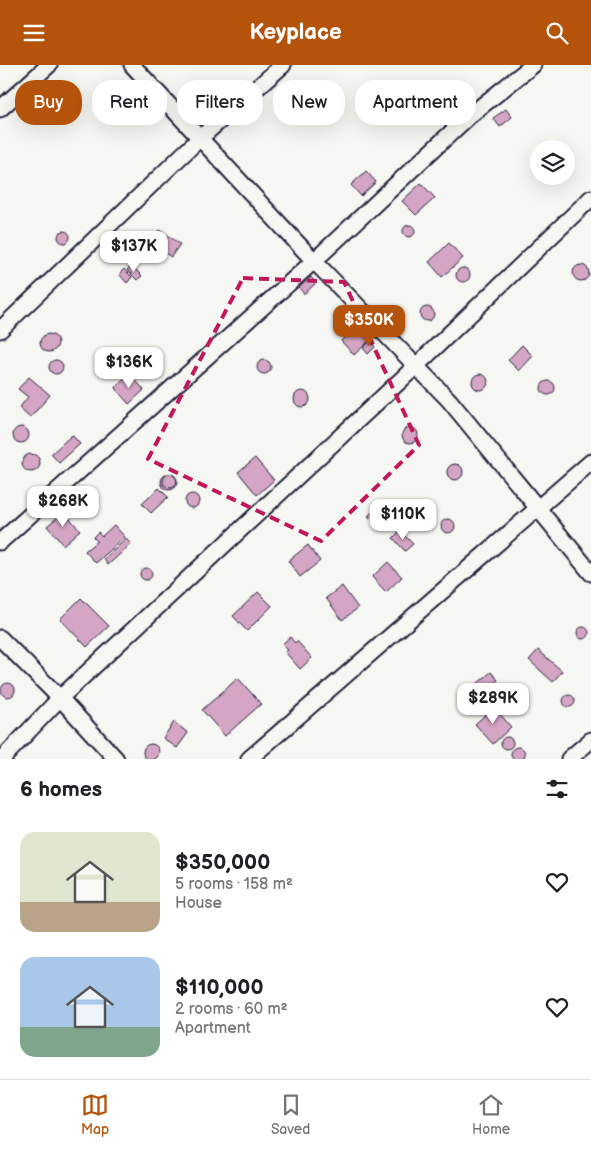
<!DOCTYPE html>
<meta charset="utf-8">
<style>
:root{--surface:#fff;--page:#f2f2f2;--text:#202124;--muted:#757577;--line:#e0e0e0;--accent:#b45309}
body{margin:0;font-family:"Balsamiq Sans",sans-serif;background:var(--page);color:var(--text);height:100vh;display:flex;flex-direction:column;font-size:19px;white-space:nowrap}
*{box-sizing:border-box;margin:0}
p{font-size:16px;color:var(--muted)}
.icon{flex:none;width:28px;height:28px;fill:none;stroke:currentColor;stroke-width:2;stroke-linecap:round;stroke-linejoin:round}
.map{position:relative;height:694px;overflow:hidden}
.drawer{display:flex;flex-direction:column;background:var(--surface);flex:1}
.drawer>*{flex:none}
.banner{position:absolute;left:15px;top:15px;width:561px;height:45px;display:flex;gap:10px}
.tools{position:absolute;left:530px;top:75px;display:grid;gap:10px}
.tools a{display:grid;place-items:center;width:45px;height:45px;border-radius:50%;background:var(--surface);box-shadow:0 5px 20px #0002;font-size:25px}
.price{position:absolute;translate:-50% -42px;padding:0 11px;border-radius:10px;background:#fff;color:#222;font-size:16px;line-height:32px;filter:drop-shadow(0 1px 2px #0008)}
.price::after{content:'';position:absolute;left:50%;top:30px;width:15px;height:11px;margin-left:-8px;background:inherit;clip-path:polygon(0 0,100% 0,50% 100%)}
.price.active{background:var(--accent);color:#fff}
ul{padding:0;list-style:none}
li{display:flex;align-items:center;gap:15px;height:125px;padding:0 20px}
li span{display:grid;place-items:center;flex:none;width:140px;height:100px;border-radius:15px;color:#555}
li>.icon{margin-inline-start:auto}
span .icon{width:60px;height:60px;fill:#fffc;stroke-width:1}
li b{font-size:21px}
h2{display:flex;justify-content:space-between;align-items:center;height:60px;padding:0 20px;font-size:21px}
.chip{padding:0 18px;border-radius:20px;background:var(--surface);box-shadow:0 5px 20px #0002;font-size:18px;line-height:45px}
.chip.active{background:var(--accent);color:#fff}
header{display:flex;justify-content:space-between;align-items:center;height:65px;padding:0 20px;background:var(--accent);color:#fff;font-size:22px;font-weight:800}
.tab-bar{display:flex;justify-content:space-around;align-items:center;height:70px;border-top:1px solid var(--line);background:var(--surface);font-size:14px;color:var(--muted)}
.tab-bar a{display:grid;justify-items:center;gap:2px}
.tab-bar .active{color:var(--accent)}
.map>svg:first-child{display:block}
.building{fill:#d5a5c4;stroke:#22223b}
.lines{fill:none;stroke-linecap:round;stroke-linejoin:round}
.minor-casing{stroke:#22223b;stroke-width:19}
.minor{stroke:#f6f6f2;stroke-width:15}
.marked{fill:none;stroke:#c2185b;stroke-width:4;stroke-dasharray:10 6;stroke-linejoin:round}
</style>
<header><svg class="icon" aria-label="menu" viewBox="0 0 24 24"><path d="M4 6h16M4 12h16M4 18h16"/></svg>Keyplace<svg class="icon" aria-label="search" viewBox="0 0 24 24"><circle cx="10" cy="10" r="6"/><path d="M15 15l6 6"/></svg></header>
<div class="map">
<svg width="591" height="694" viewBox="0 0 591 694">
<rect width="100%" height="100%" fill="#f6f6f2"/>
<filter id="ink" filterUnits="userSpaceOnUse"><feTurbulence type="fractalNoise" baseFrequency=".02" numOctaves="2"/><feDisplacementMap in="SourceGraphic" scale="10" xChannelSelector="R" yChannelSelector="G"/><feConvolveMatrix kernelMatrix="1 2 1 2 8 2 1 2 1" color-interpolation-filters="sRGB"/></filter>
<g filter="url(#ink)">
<!-- building -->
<path class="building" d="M506 44 512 52 500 62 493 53Z
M366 106 376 117 361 131 351 120Z
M421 118 435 133 416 150 402 136Z
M403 166a6 6 0 1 1 12 0a6 6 0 1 1-12 0Z
M160 165 180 179 171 192 151 178Z
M58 172a6 6 0 1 1 12 0a6 6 0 1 1-12 0Z
M449 178 463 193 442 212 429 197Z
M573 208a8 8 0 1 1 16 0a8 8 0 1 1-16 0Z
M132 201 142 211 137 215 127 205Z
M456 210a7 7 0 1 1 14 0a7 7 0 1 1-14 0Z
M124 204 132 212 127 218 119 209Z
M311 212 316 218 304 229 299 223Z
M420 249a7 7 0 1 1 14 0a7 7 0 1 1-14 0Z
M355 262 369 276 354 290 341 276Z
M40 278a9 9 0 1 1 18 0a9 9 0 1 1-18 0Z
M370 276 375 282 368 289 363 283Z
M522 280 533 291 519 306 508 295Z
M257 302a7 7 0 1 1 14 0a7 7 0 1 1-14 0Z
M49 302a7 7 0 1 1 14 0a7 7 0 1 1-14 0Z
M130 309 144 325 129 339 115 323Z
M472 317a8 8 0 1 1 16 0a8 8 0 1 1-16 0Z
M29 312 50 330 30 353 19 343 28 332 18 324Z
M541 323a7 7 0 1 1 14 0a7 7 0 1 1-14 0Z
M294 334a8 8 0 1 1 16 0a8 8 0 1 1-16 0Z
M13 370a8 8 0 1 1 16 0a8 8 0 1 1-16 0Z
M402 370a8 8 0 1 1 16 0a8 8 0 1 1-16 0Z
M72 370 80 379 59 398 51 389Z
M22 398a9 9 0 1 1 18 0a9 9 0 1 1-18 0Z
M255 393 274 415 257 430 238 407Z
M447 407a8 8 0 1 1 16 0a8 8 0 1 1-16 0Z
M163 416a7 7 0 1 1 14 0a7 7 0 1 1-14 0Z
M161 417a8 8 0 1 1 16 0a8 8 0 1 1-16 0Z
M159 423 168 432 151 448 142 439Z
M185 436a7 7 0 1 1 14 0a7 7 0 1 1-14 0Z
M379 441 388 451 378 461 368 451Z
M64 447 80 465 63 480 47 461Z
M441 461a7 7 0 1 1 14 0a7 7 0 1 1-14 0Z
M114 460 125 472 96 498 85 486 97 476 93 472 98 467 102 471Z
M400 466 413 479 405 486 393 473Z
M126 474 131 479 108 500 104 494Z
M308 480 320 496 300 512 288 496Z
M388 497 402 512 386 527 372 512Z
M140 509a6 6 0 1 1 12 0a6 6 0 1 1-12 0Z
M342 521 358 543 342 555 326 533Z
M258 527 272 541 247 566 233 551Z
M81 533 109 561 87 582 60 554Z
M577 568a6 6 0 1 1 12 0a6 6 0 1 1-12 0Z
M290 572 295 578 297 576 312 593 300 604 285 587 288 585 282 579Z
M538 585 562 606 553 617 529 595Z
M491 607 498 615 485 626 478 618Z
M238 613 261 639 225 671 202 645Z
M1 625a7 7 0 1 1 14 0a7 7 0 1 1-14 0Z
M563 636a6 6 0 1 1 12 0a6 6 0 1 1-12 0Z
M494 642 511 662 493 679 475 659Z
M174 657 188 668 177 683 163 673Z
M501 678a6 6 0 1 1 12 0a6 6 0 1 1-12 0Z
M143 687a8 8 0 1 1 16 0a8 8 0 1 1-16 0Z
M511 689a7 7 0 1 1 14 0a7 7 0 1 1-14 0Z"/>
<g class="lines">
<!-- minor casing -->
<g class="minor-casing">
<path id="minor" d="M132 0 314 196 449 335 591 508
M0 44 49 0
M0 265 199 74 283 0
M0 477 314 196 469 51 533 0
M0 573 60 633 116 694
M2 694 60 633 417 300 591 133
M249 694 591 397
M569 694 591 675"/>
</g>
<!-- minor -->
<use href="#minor" class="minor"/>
</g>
</g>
<!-- marked area -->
<path class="marked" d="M243 213 344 217 419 380 321 476 148 394Z"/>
</svg>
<div class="tools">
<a><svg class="icon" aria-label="layers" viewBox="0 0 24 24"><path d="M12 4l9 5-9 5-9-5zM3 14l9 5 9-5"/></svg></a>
</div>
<b class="price" style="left:134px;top:208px">$137K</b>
<b class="price active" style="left:369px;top:282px">$350K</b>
<b class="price" style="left:129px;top:324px">$136K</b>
<b class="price" style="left:63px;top:463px">$268K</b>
<b class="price" style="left:403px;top:476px">$110K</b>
<b class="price" style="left:493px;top:660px">$289K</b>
<div class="banner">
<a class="chip active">Buy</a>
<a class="chip">Rent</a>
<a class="chip">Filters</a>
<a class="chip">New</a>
<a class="chip">Apartment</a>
</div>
</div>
<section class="drawer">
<h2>6 homes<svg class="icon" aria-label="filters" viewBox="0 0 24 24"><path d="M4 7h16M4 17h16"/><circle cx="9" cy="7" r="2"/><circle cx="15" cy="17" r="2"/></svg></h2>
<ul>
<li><span style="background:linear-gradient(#dfe7d0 70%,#b9a48a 0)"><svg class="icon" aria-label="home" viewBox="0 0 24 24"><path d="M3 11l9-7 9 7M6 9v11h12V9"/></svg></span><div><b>$350,000</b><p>5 rooms · 158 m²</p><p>House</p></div><svg class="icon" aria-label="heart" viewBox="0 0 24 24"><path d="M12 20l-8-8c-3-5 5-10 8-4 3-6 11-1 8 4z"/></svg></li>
<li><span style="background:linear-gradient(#a9c7e8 70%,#7fa58c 0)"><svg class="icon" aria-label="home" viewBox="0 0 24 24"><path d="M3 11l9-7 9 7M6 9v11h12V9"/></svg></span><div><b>$110,000</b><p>2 rooms · 60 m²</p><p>Apartment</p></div><svg class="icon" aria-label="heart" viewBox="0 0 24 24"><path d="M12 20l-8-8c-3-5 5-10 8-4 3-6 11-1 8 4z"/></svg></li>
</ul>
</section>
<nav class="tab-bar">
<a class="active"><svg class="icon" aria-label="map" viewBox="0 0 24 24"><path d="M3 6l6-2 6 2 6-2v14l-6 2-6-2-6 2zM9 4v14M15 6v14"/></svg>Map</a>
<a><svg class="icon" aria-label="saved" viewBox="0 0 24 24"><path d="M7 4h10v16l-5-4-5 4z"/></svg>Saved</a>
<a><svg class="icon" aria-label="home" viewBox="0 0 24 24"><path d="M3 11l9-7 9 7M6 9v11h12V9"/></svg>Home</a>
</nav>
